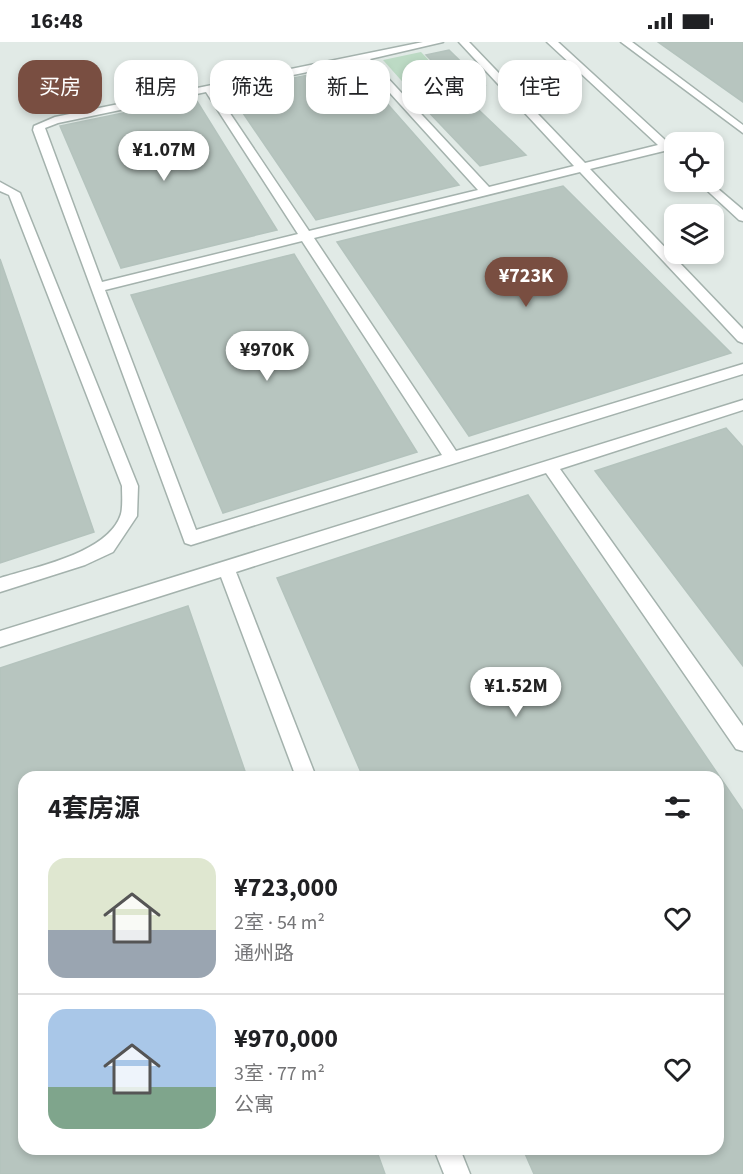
<!DOCTYPE html>
<html lang="zh">
<meta charset="utf-8">
<style>
:root{--surface:#fff;--page:#f6f6f6;--text:#202124;--muted:#757577;--line:#e0e0e0;--accent:#794e41}
body{margin:0;font-family:"Source Sans 3","Noto Sans SC",sans-serif;background:var(--page);color:var(--text);height:100vh;display:flex;flex-direction:column;font-size:22px;white-space:nowrap}
*{box-sizing:border-box;margin:0}
p{font-size:20px;color:var(--muted)}
.icon{flex:none;width:33px;height:33px;fill:none;stroke:currentColor;stroke-width:2;stroke-linecap:round;stroke-linejoin:round}
.map{position:relative;flex:1;overflow:hidden}
.details{position:absolute;left:18px;top:729px;width:706px;height:384px;display:flex;flex-direction:column;background:var(--surface);border-radius:18px;box-shadow:0 3px 9px #0003}
.details>*{flex:none}
.banner{position:absolute;left:18px;top:18px;width:708px;height:54px;display:flex;gap:12px}
.controls{position:absolute;left:664px;top:90px;display:grid;gap:12px}
.controls a{display:grid;place-items:center;width:60px;height:60px;border-radius:12px;background:var(--surface);box-shadow:0 3px 9px #0003;font-size:30px}
.price{position:absolute;translate:-50% -51px;padding:0 14px;border-radius:21px;background:#fff;color:#222;font-size:20px;line-height:39px;filter:drop-shadow(0 2px 3px #0008)}
.price::after{content:'';position:absolute;left:50%;top:36px;width:18px;height:14px;margin-left:-9px;background:inherit;clip-path:polygon(0 0,100% 0,50% 100%)}
.price.active{background:var(--accent);color:#fff}
ul{padding:0;list-style:none}
li{display:flex;align-items:center;gap:18px;height:150px;padding:0 30px}
li+li{border-top:2px solid var(--line)}
li span{display:grid;place-items:center;flex:none;width:168px;height:120px;border-radius:18px;color:#555}
li>.icon{margin-inline-start:auto}
span .icon{width:72px;height:72px;fill:#fffc;stroke-width:1}
li b{font-size:26px}
h2{display:flex;justify-content:space-between;align-items:center;height:72px;padding:0 30px;font-size:26px}
.tag{padding:0 21px;border-radius:18px;background:var(--surface);box-shadow:0 3px 9px #0003;font-size:21px;line-height:54px}
.tag.active{background:var(--accent);color:#fff}
.status{display:flex;justify-content:space-between;align-items:center;height:42px;padding:0 30px;background:var(--surface);direction:ltr}
.status svg{height:16px;fill:currentColor}
.map>svg:first-child{display:block}
.green{fill:#bcdac4}
.building{fill:#b7c5bf;stroke:#b4c3bd;stroke-width:1.5}
.lines{fill:none;stroke-linecap:round;stroke-linejoin:round}
.minor-casing{stroke:#a4b2ad;stroke-width:3}
.minor{fill:#fff;fill-rule:evenodd}
</style>
<div class="status"><b>16:48</b><svg viewBox="0 0 49 12"><path d="M0 12V9h3v3zM5 12V6h3v6zM10 12V3h3v9zM15 12V0h3v12zM26 1h20v11H26zM47 4h2v5h-2z"/></svg></div>
<div class="map">
<svg width="743" height="1132" viewBox="0 0 743 1132">
<rect width="100%" height="100%" fill="#e1eae6"/>
<!-- green -->
<path class="green" d="M421 10 457 48 417 56 383 18Z"/>
<!-- building -->
<path class="building" d="M658 0H743V60Z
M449 8 485 43 460 48 426 13Z
M354 24 459 143 316 178 228 49Z
M462 52 526 113 480 124 420 61Z
M195 56 277 188 121 226 60 84Z
M563 144 731 311 469 394 337 200Z
M294 212 417 410 223 471 131 253Z
M0 217 94 490 0 521Z
M726 386 743 405V624L595 429Z
M528 453 743 769V1132H534L523 1107H718V735H363L277 536Z
M188 564 247 735H24V1107H376L385 1132H0V626Z"/>
<g class="lines">
<!-- minor casing -->
<g class="minor-casing">
<path id="minor" d="M423 0H443L370 17 489 145 574 124 459 0H469L585 121 658 103 547 0H558L675 107V113H672L664 109 590 127 743 287V301L738 299 580 130 314 196 456 409 743 322V332L191 503 185 501 33 88 34 84 55 75ZM361 19 478 148 309 189 215 49ZM206 50 298 192 102 240 45 86 58 81ZM302 199 442 413 196 488 105 248Z
M621 0H632L743 83V91Z
M0 140 20 151 138 444 137 474 113 510 85 523 0 550V536C35 525 109 511 121 472 123 464 122 452 122 444L9 153 0 149Z
M698 140H710L743 168V179L739 178Z
M743 358V368L560 427 743 684V709L736 707 546 431 236 530 316 735H296L221 535 0 605V589Z
M434 1107H460L470 1132H444Z"/>
</g>
<!-- minor -->
<use href="#minor" class="minor"/>
</g>
</svg>
<div class="controls">
<a><svg class="icon" aria-label="locate" viewBox="0 0 24 24"><circle cx="12" cy="12" r="6"/><path d="M12 2v4M12 18v4M2 12h4M18 12h4"/></svg></a>
<a><svg class="icon" aria-label="layers" viewBox="0 0 24 24"><path d="M12 4l9 5-9 5-9-5zM3 14l9 5 9-5"/></svg></a>
</div>
<b class="price" style="left:164px;top:140px">¥1.07M</b>
<b class="price active" style="left:526px;top:266px">¥723K</b>
<b class="price" style="left:267px;top:340px">¥970K</b>
<b class="price" style="left:516px;top:676px">¥1.52M</b>
<div class="banner">
<a class="tag active">买房</a>
<a class="tag">租房</a>
<a class="tag">筛选</a>
<a class="tag">新上</a>
<a class="tag">公寓</a>
<a class="tag">住宅</a>
</div>
<section class="details">
<h2>4套房源<svg class="icon" aria-label="filters" viewBox="0 0 24 24"><path d="M4 7h16M4 17h16"/><circle cx="9" cy="7" r="2"/><circle cx="15" cy="17" r="2"/></svg></h2>
<ul>
<li><span style="background:linear-gradient(#dfe7d0 60%,#9aa5b1 0)"><svg class="icon" aria-label="home" viewBox="0 0 24 24"><path d="M3 11l9-7 9 7M6 9v11h12V9"/></svg></span><div><b>¥723,000</b><p>2室 · 54 m²</p><p>通州路</p></div><svg class="icon" aria-label="heart" viewBox="0 0 24 24"><path d="M12 20l-8-8c-3-5 5-10 8-4 3-6 11-1 8 4z"/></svg></li>
<li><span style="background:linear-gradient(#a9c7e8 65%,#7fa58c 0)"><svg class="icon" aria-label="home" viewBox="0 0 24 24"><path d="M3 11l9-7 9 7M6 9v11h12V9"/></svg></span><div><b>¥970,000</b><p>3室 · 77 m²</p><p>公寓</p></div><svg class="icon" aria-label="heart" viewBox="0 0 24 24"><path d="M12 20l-8-8c-3-5 5-10 8-4 3-6 11-1 8 4z"/></svg></li>
</ul>
</section>
</div>
